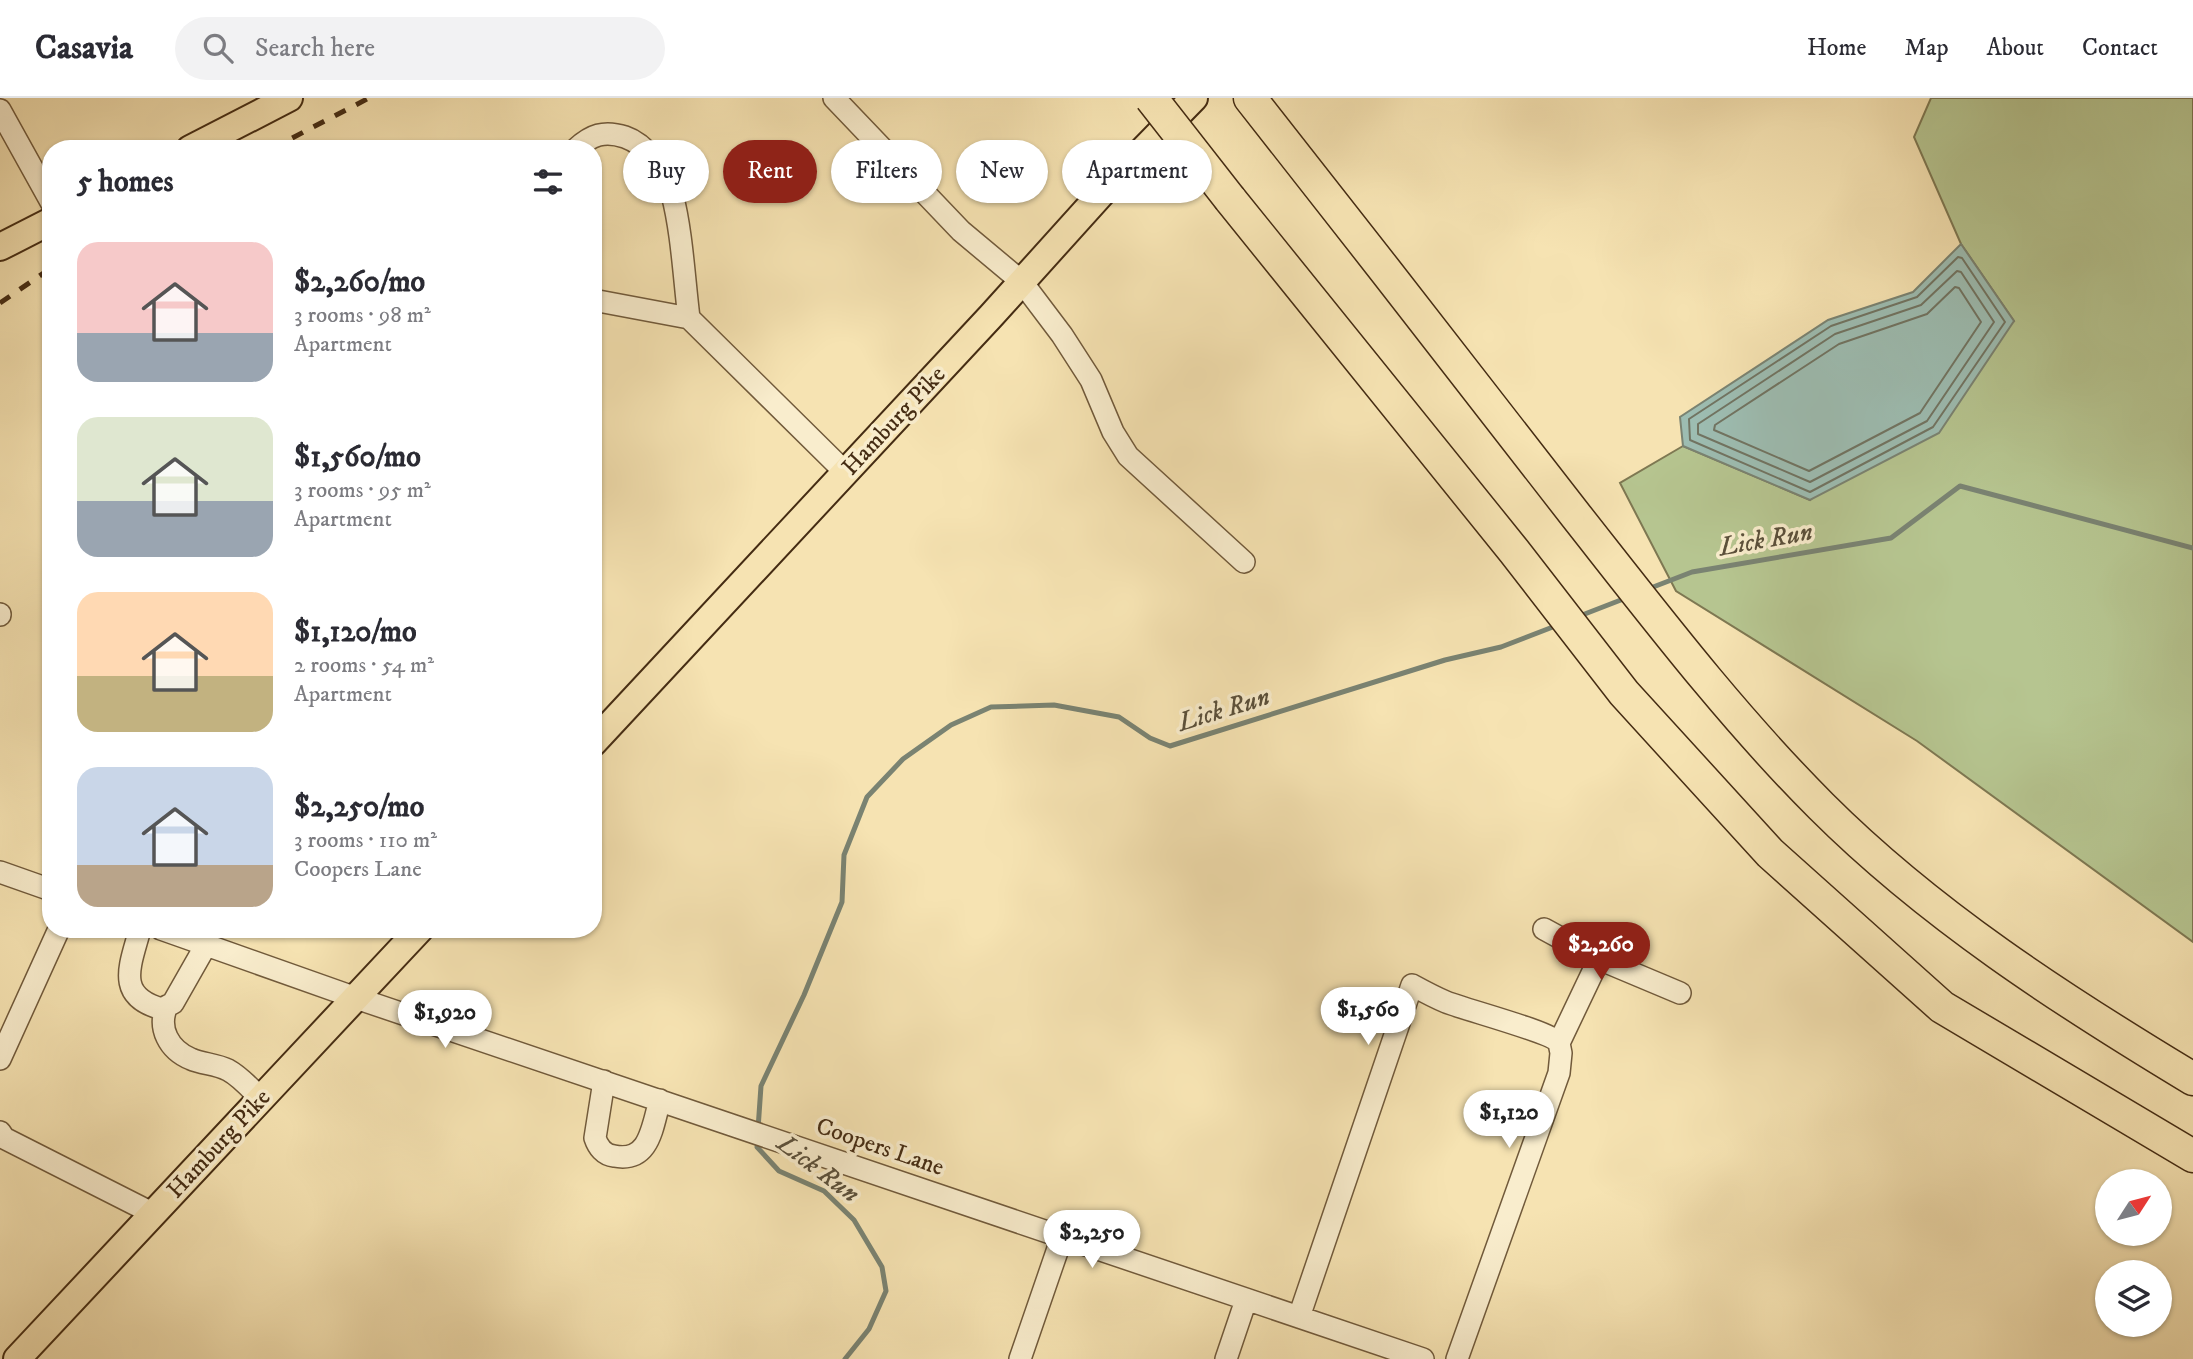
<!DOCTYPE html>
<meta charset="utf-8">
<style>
:root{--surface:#fff;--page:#f2f2f3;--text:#2b2b33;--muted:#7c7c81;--line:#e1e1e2;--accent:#8f2418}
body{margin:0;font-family:"IM FELL DW Pica",serif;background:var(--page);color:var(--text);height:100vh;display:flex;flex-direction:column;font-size:26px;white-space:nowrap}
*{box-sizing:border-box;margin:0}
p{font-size:23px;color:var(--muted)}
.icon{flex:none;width:38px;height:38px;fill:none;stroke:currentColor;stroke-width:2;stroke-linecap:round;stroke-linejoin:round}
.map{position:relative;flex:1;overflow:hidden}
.panel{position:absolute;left:42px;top:42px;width:560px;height:798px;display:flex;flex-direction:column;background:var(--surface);border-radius:28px;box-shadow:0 2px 5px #0004}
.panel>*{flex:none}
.hud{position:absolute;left:623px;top:42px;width:665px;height:63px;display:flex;gap:14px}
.needle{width:46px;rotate:54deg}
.fabs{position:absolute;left:2095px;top:1071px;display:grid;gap:14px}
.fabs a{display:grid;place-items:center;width:77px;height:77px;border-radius:50%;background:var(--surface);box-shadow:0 2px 5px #0004;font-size:35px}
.price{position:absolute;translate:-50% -60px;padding:0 16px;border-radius:24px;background:#fff;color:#222;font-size:23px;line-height:46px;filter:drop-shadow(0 2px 4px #0008)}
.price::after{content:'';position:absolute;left:50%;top:42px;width:21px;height:16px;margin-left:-10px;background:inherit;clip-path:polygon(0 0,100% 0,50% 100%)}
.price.active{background:var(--accent);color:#fff}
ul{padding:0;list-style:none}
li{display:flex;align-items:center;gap:21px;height:175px;padding:0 35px}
li span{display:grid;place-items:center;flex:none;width:196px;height:140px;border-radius:21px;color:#555}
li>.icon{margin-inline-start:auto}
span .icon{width:84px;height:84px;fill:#fffc;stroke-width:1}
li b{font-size:30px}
h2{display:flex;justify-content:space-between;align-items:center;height:84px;padding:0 35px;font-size:30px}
.tag{padding:0 24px;border-radius:32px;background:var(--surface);box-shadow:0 2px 5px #0004;font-size:24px;line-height:63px}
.tag.active{background:var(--accent);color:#fff}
header{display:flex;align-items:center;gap:42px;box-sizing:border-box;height:98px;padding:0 35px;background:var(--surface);border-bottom:2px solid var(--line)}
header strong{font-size:33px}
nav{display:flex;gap:38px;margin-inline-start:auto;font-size:24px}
.search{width:490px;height:63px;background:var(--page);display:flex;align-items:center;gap:18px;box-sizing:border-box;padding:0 24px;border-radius:38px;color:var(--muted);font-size:26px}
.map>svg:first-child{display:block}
.green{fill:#b6c590;stroke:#7e7852;stroke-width:2}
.water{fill:#9dbdb2;stroke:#7a8372;stroke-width:2}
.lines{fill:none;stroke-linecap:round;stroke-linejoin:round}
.shore{stroke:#717462;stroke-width:2}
.stream{stroke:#7a8372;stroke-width:5}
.minor-casing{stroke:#715a3b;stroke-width:24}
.major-casing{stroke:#452c13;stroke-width:30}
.highway-casing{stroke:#452c13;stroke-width:35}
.minor{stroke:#f9edcd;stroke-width:21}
.major{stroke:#f6e3b2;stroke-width:26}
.highway{stroke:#f6e3b2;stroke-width:32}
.rail{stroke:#452c13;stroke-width:5;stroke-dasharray:12 12;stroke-linecap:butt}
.highway-bridge-casing{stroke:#452c13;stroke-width:35;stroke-linecap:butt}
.highway-bridge{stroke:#f6e3b2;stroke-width:32}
.labels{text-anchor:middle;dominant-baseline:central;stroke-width:7;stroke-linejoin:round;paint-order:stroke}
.street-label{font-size:24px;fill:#452c13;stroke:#f9edcd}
.water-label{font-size:26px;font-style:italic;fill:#5b503b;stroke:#f9edcd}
</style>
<header>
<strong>Casavia</strong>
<div class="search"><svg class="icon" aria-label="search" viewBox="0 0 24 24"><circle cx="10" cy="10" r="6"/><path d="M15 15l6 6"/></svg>Search here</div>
<nav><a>Home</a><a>Map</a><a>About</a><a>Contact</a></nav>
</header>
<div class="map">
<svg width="2193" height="1261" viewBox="0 0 2193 1261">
<rect width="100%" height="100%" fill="#f6e3b2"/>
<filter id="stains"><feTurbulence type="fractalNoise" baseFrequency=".00286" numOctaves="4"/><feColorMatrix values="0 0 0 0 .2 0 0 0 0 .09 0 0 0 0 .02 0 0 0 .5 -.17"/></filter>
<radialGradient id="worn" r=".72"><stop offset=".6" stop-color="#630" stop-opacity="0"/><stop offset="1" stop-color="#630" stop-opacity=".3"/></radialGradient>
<!-- green -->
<path class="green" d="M1931 0H2193V844L1917 643 1676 493 1620 385 1683 348 1810 402 2014 223 1961 146 1914 39Z"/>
<!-- water -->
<path class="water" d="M1961 146 2014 223 1939 335 1810 402 1683 348 1680 319 1828 222 1913 194Z"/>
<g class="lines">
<!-- shore -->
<path class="shore" d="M1958 159 1962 160 2005 224 1933 329 1810 394 1690 342 1689 321 1831 228 1917 199Z
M1957 173 1961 174 1994 224 1927 323 1810 384 1698 336V326L1835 236 1921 207Z
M1955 189 1959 190 1981 224 1920 315 1809 373 1714 332 1715 327 1839 246 1927 216Z"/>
<!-- stream -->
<path class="stream" d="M1648 491 1692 474 1891 440 1960 388 2193 450
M1577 519 1626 500
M758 1031 761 988 804 897 842 804 844 757 867 699 903 661 951 627 991 609 1054 607 1119 619 1150 640 1170 648 1445 562 1501 549 1558 527
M758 1041 757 1049 779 1073 824 1093 854 1122 882 1169 886 1193 869 1231 845 1261"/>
<!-- minor casing -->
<g class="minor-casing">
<path id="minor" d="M834 0 961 133 1022 184 1062 237 1091 282 1113 334 1128 358 1244 464
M0 12 51 104
M576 51C591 37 604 32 625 39 646 46 666 74 672 96 682 134 684 180 689 220
M593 202 689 220 846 375
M0 517V516
M0 774 51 792
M140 831C131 866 114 898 162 911L173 905 206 847
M161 831 356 900 1423 1261
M1544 831 1599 861 1680 895
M167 908C157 930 169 952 191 961 202 966 216 966 228 972 241 979 251 991 261 1001
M0 961 59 831
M604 983 595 1040C598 1049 604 1057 614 1058 650 1065 652 1029 660 1002
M0 1034 4 1040 154 1116
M1299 1219 1412 887C1423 893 1434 899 1446 904 1466 912 1551 934 1559 945
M1020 1261 1062 1139
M1226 1261 1246 1202
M1457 1261 1559 975 1561 955 1559 945 1599 861"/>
</g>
<!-- major casing -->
<g class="major-casing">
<path id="major" d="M190 51 289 0
M0 149 51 123
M593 645 991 218 1110 86 1194 0
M17 1261 420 831"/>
</g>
<!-- highway casing -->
<g class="highway-casing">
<path id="highway" d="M1250 0C1360 139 1468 279 1577 419 1655 518 1732 619 1821 708 1930 817 2062 902 2193 981
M1230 101 1514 453 1624 595 1770 755 1942 909 2193 1058"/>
</g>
<!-- minor -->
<use href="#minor" class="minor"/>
<!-- major -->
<use href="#major" class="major"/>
<!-- highway -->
<use href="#highway" class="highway"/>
<!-- rail -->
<path class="rail" d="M271 51 369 0
M0 205 51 170"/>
<!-- highway-bridge casing -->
<g class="highway-bridge-casing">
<path id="highway-bridge" d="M1151 0 1230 101"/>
</g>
<!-- highway-bridge -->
<use href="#highway-bridge" class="highway-bridge"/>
</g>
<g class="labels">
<!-- street labels -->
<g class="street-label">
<text transform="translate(894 323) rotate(-47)">Hamburg Pike</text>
<text transform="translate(219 1046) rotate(-47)">Hamburg Pike</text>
<text transform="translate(880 1049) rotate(19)">Coopers Lane</text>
</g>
<!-- water labels -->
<g class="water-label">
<text transform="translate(1766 442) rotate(-10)">Lick Run</text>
<text transform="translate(1224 612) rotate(-17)">Lick Run</text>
<text transform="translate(818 1071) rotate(37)">Lick Run</text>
</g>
</g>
<rect width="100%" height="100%" filter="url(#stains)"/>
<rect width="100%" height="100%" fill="url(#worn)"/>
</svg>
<div class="fabs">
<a><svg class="needle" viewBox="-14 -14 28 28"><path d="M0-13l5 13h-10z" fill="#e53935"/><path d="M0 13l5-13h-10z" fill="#7c7c81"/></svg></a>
<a><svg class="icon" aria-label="layers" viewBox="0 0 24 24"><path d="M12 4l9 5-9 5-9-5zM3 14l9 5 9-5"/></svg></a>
</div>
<b class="price active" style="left:1601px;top:884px">$2,260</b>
<b class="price" style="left:1368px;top:949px">$1,560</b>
<b class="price" style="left:445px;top:952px">$1,920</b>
<b class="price" style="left:1509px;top:1052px">$1,120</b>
<b class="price" style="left:1092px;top:1172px">$2,250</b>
<div class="hud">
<a class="tag">Buy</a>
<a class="tag active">Rent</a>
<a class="tag">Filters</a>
<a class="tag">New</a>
<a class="tag">Apartment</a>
</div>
<section class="panel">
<h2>5 homes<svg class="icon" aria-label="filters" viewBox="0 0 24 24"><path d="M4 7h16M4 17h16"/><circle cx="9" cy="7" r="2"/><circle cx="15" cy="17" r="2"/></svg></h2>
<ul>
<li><span style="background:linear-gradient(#f6c9c9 65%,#9aa5b1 0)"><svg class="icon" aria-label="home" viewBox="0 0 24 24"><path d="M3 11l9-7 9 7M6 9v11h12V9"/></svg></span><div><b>$2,260/mo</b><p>3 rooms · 98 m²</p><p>Apartment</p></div></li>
<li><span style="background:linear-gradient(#dfe7d0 60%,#9aa5b1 0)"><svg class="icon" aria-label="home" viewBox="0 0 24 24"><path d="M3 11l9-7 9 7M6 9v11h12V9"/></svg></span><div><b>$1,560/mo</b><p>3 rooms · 95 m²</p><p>Apartment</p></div></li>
<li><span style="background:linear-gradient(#ffd9b3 60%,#c2b280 0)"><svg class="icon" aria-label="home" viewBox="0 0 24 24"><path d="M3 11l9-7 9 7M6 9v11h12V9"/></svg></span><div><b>$1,120/mo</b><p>2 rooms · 54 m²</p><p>Apartment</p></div></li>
<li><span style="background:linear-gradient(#c9d6e8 70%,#b9a48a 0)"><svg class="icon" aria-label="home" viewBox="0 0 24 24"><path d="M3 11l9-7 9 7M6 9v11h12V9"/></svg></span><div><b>$2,250/mo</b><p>3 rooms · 110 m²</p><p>Coopers Lane</p></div></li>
</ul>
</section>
</div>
